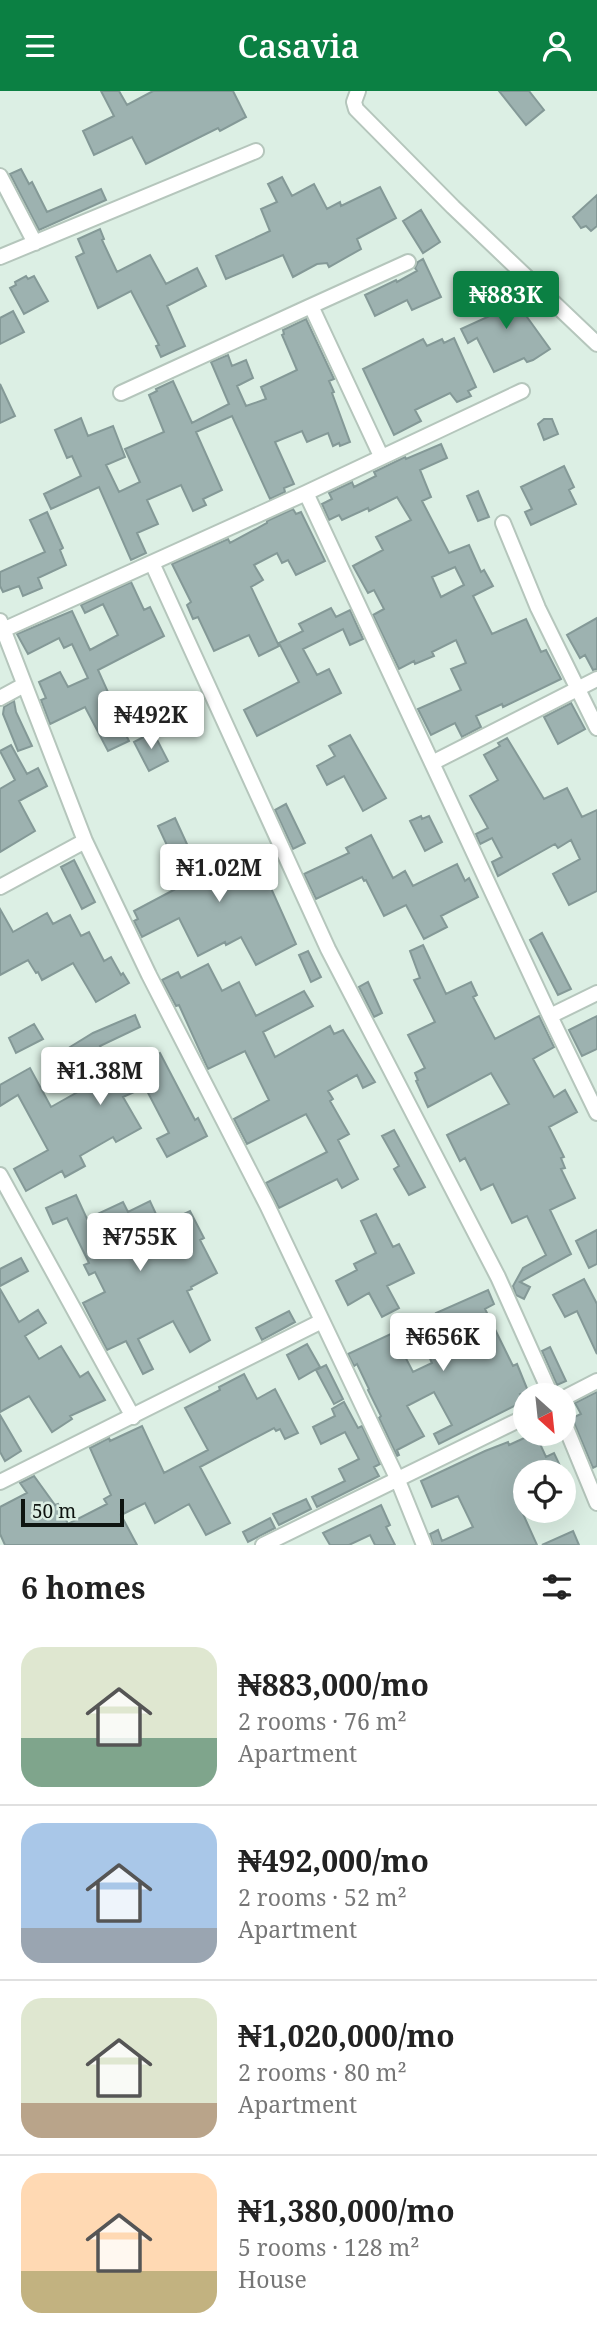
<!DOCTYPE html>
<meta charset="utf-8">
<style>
:root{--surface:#fff;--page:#f6f6f6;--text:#222;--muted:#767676;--line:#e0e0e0;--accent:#0b8043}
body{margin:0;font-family:"Noto Serif",serif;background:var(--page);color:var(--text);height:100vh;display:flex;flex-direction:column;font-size:26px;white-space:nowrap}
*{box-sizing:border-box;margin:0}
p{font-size:23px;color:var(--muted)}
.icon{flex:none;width:38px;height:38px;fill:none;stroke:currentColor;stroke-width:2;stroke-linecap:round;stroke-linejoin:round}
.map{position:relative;height:1454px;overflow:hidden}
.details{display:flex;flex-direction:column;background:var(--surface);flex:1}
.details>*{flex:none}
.needle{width:46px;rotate:153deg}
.controls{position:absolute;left:513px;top:1292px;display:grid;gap:14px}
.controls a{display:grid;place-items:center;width:63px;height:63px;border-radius:50%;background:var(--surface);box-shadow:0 7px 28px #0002;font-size:35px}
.scale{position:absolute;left:21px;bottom:18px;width:103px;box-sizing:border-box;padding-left:7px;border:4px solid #0f1511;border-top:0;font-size:19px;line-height:24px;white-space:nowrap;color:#0f1511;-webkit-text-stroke:5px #dcefe4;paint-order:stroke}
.price{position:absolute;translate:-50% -60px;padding:0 16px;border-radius:7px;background:#fff;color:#222;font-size:23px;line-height:46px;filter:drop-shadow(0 2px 4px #0008)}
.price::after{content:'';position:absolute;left:50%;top:42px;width:21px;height:16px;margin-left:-10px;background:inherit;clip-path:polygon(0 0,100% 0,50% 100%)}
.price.selected{background:var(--accent);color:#fff}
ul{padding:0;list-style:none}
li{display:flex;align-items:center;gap:21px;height:175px;padding:0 21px}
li+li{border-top:2px solid var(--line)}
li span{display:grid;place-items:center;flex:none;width:196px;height:140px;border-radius:21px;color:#555}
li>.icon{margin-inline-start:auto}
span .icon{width:84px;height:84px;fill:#fffc;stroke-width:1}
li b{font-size:30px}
h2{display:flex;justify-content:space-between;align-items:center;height:84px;padding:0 21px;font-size:30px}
header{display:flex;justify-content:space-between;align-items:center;height:91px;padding:0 21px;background:var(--accent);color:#fff;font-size:32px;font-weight:600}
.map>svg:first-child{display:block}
.building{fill:#9db2b0;stroke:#849997;stroke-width:2;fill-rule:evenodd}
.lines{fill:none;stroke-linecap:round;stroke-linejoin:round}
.minor-casing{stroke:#b5c6bc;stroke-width:18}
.minor{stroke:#fff;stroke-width:14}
</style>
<header><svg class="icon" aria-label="menu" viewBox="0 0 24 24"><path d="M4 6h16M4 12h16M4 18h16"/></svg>Casavia<svg class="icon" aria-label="person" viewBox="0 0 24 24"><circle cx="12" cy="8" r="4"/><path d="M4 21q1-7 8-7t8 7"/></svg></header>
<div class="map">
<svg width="597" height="1454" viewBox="0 0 597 1454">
<rect width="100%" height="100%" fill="#dcefe4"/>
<!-- building -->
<path class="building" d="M101 0H119L127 14 153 0H233L246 26 220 40 218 37 146 73 132 46 94 64 83 40 114 25Z
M499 0H529L544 19 526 34Z
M21 78 29 93 32 91 47 121 101 98 106 109 39 139 10 83Z
M282 86 292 105 314 93 327 118 340 111 341 115 380 96 396 127 357 148 361 158 329 176 327 172 317 173 293 186 283 164 226 188 216 165 270 140 261 118 277 111 268 93Z
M597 104V135L591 140 586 135 581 137 573 126Z
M421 119 440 151 423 162 403 130Z
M100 138 104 148 102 149 117 181 150 164 166 193 197 177 206 195 167 215 185 255 161 266 156 255 159 254 131 200 98 217 76 166 84 162 78 148Z
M423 168 441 206 412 219 407 209 375 225 365 204 396 189 397 191 417 180 415 177 418 171Z
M26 185 28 188 34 185 48 210 24 223 10 197 16 194 15 191Z
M504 189 512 199 509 201 550 258 533 269 527 271 524 267 494 281 477 247 468 252 461 238 494 223 484 203Z
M13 220 24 241 0 253V227Z
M306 228 334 288 329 290 334 301 332 302 350 351 340 355 339 352 333 355 328 342 307 351 302 340 275 351 294 393 284 397 285 401 270 408 232 325 196 341 222 399 203 408 206 414 193 420 181 394 147 409 158 433 137 442 146 462 131 469 99 396 51 418 44 403 81 385 72 365 67 367 55 339 81 327 88 345 113 335 125 366 106 374 119 401 140 391 125 358 164 341 149 304 157 300 156 298 173 290 192 332 229 313 211 271 228 264 232 275 246 269 253 287 237 295 246 315 266 308 261 296 297 279 282 244 284 243 283 239Z
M454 247 476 296 468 300 471 305 457 311 450 302 415 319 421 330 394 344 363 278 423 248 427 255 442 248 444 252Z
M0 293 15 325 0 332Z
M544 328H552L558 343 544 349 538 333Z
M441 353 447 367 420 379 431 406 422 410 449 462 469 454 481 481 484 479 493 495 473 505 492 543 526 528 541 561 546 559 561 588 503 616 502 613 476 625 481 636 462 646 455 632 431 644 418 618 461 599 451 578 466 572 456 549 432 561 434 565 415 573 414 570 399 578 373 524 384 518 374 499 368 502 353 475 383 459 376 446 411 429 397 406 369 420 368 417 342 429 339 424 329 429 322 413 332 408 329 402 352 391 354 396 376 385 374 381 405 366 406 368ZM455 476 464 494 441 506 432 486Z
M564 375 574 396 569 399 576 413 531 434 525 421 532 418 521 396Z
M478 400 489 426 478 430 467 405Z
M293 418 296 423 301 421 325 470 296 484 288 469 282 472 277 462 254 474 263 489 251 496 279 555 259 565 249 544 214 560 198 526 193 528 187 514 191 511 172 473 228 448 230 452 267 432V430Z
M47 421 63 457 60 459 66 474 38 487 42 497 23 505 19 495 3 501 0 495V481L45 461 30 429Z
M131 491 144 519 150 516 164 545 98 579 112 610 110 611 129 650 108 660 85 616 50 633 41 609 46 607 39 591 60 581 68 596 88 587 72 553 64 557 59 547 28 563 17 543 72 520 90 559 118 544 103 513 85 522 81 514Z
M331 517 336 526 350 519 363 548 350 554 343 538 303 558 317 584 329 578 341 602 257 645 244 619 299 591 279 552 303 540 299 533Z
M597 527V578L593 579 585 564 580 567 567 544Z
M14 610 16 621 32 655 18 660 3 623 4 616Z
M571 612 585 638 558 653 544 626Z
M153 641 168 670 149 680 134 651Z
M350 644 386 707 363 720 344 685 327 694 317 675 335 665 329 655Z
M507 647 544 708 567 697 582 726 597 719V800L569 814 553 783 580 768 571 749 558 757 555 753 498 785 492 771 502 766 492 747 480 753 476 743 488 737 470 705 498 689 484 664 500 655 498 652Z
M11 654 27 683 38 677 47 695 19 710 35 740 0 761V698L15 689 0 660Z
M286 713 305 752 293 758 275 719Z
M421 725 422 728 429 725 442 751 425 760 410 730Z
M175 727 202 786 251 762 255 770 258 768 296 853 256 874 241 846 226 854 225 851 198 865 179 827 142 846 134 830 138 828 134 820 185 793 158 735Z
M371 744 393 787 405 780 413 795 457 773 465 790 469 787 478 806 441 825 447 836 424 848 406 814 384 825 366 789 364 790 362 786 316 808 304 783 349 762 346 757Z
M74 769 95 811 82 818 61 776Z
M0 818 13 841 47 822 53 833 70 824 81 845 89 841 104 870 111 866 121 884 123 882 129 892 96 911 73 872 42 889 38 881 36 882 28 869 0 884Z
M542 842 571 898 558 904 530 849Z
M423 854 446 903 471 891 477 904 473 906 495 948 539 925 554 956 533 968 554 1006 565 999 577 1021 549 1036 564 1066 561 1067 565 1077 561 1078 575 1107 550 1119 571 1163 520 1191 530 1196 524 1208 516 1204 513 1195 523 1177 546 1164 527 1125 512 1132 493 1093 481 1099 465 1067 460 1070 447 1044 509 1013 491 982 428 1016 416 990 418 989 415 982 425 977 408 944 435 931 414 889 420 887 410 860Z
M308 860 321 886 311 891 299 864Z
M208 873 222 900 239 891 256 925 304 900 313 915 263 941 275 966 330 935 334 943 343 939 375 991 363 997 357 984 328 1000 333 1008 330 1010 349 1043 338 1049 358 1088 342 1097 337 1088 279 1117 266 1092 327 1061 306 1023 247 1053 234 1028 269 1009 245 960 208 978 179 914 176 915 162 889 178 881 181 887Z
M368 891 382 922 374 926 359 896Z
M135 924 140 936 100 955 112 979 136 966 138 970 156 961 158 963 160 962 195 1029 198 1027 207 1045 167 1066 157 1048 169 1042 145 996 123 1006 141 1037 116 1051 113 1046 80 1065 85 1075 65 1086 62 1080 26 1100 14 1078 48 1059 18 1004 0 1015V994L30 977 51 1016 90 994 70 956 93 942Z
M597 925V958L582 965 569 939Z
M34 933 43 948 16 962 9 947Z
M394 1039 425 1096 409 1104 394 1078 399 1075 382 1045Z
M76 1104 87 1128 123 1111 128 1121 150 1110 161 1134 190 1120 204 1147 200 1149 217 1182 191 1196 192 1198 187 1200 210 1249 190 1261 173 1230 138 1248 153 1278 143 1283 126 1250 107 1259 83 1212 105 1201 95 1181 89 1184 84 1174 89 1172 67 1127 53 1133 46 1117Z
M376 1123 393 1156 399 1153 414 1182 387 1195 399 1217 382 1226 369 1202 348 1214 336 1190 357 1179 354 1173 376 1162 361 1130Z
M597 1139V1173L589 1177 576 1150Z
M21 1167 28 1180 0 1195V1178Z
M584 1188 597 1213V1263L577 1220 565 1226 553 1204Z
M0 1198 19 1231 38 1219 46 1232 25 1245 39 1268 61 1255 80 1286 88 1281 105 1309 70 1325 72 1328 52 1341 29 1305 0 1321Z
M488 1199 494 1213 485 1218 513 1275 517 1273 528 1300 520 1303 524 1310 439 1353 434 1343 452 1334 434 1301 407 1315 424 1345 397 1359 399 1364 397 1365 379 1327 381 1325 368 1299 369 1298 357 1273 354 1275 348 1263 410 1234 415 1243 398 1252 413 1281 432 1272 417 1239 439 1229 436 1222Z
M289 1220 295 1231 262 1249 256 1237Z
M307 1253 320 1276 299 1288 287 1264Z
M550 1256 566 1290 557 1294 542 1260Z
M326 1274 343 1308 334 1313 316 1279Z
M244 1283 257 1308 275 1298 298 1342 285 1348 280 1338 276 1340 274 1337 200 1376 230 1432 206 1444 189 1413 155 1432 145 1412 121 1424 137 1454H5L0 1443V1416L27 1402 20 1392 34 1385 55 1414 58 1413 68 1433 107 1413 104 1408 111 1404 90 1357 109 1347 110 1350 142 1335 164 1382 208 1359 185 1317 220 1299 219 1296Z
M597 1301V1375L593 1377 572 1327 581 1323 575 1312Z
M344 1311 358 1337 362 1335 380 1373 374 1376 379 1385 317 1416 312 1406 345 1390 339 1378 359 1368 345 1341 321 1353 313 1336 335 1325 332 1318Z
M0 1324 21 1360 5 1370 0 1361Z
M535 1342 546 1366 554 1362 563 1381H525V1398L514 1403 537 1454H433L430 1443 438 1439 442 1450 473 1436 458 1405 432 1416 421 1390 485 1360 508 1351 509 1354Z
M306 1408 311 1418 279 1434 273 1423Z
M381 1414 390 1434 386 1436 395 1454H375L370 1444 349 1454H330L323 1442Z
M270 1427 275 1437 248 1451 243 1441Z
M573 1440 579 1454H542Z"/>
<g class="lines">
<!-- minor casing -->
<g class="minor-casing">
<path id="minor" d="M358 0 354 11 356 18 453 116 597 253
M0 85 35 152
M0 166 256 60
M121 302 311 215
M381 365 311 215 408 171
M306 402 550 925 597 1022
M503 432 538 517 597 637
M152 472 328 858 498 1186 551 1304
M0 530 85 750 149 884 267 1114 397 1387 424 1454
M3 539 306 402 522 300
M0 607 24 594
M432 672 597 588
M0 796 85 750
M550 925 597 902
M0 1084 133 1326
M564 1307 597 1290
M564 1332 597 1412
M0 1391 322 1230
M263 1454 525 1326"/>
</g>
<!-- minor -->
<use href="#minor" class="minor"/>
</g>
</svg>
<div class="controls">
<a><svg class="needle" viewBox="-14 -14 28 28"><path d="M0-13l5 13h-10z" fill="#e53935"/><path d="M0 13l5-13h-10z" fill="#767676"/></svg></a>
<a><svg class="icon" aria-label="locate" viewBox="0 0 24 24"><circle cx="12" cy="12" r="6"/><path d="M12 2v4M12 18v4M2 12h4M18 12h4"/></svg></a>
</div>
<div class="scale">50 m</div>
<b class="price selected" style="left:506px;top:240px">₦883K</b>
<b class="price" style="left:151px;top:660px">₦492K</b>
<b class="price" style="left:219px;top:813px">₦1.02M</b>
<b class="price" style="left:100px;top:1016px">₦1.38M</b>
<b class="price" style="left:140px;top:1182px">₦755K</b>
<b class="price" style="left:443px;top:1282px">₦656K</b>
</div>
<section class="details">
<h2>6 homes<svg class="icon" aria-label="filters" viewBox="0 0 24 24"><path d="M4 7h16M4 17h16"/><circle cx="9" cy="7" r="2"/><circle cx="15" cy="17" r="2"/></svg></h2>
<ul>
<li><span style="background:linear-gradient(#dfe7d0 65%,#7fa58c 0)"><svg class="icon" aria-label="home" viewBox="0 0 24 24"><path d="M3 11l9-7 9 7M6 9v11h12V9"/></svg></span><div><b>₦883,000/mo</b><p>2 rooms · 76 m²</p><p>Apartment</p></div></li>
<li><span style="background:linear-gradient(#a9c7e8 75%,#9aa5b1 0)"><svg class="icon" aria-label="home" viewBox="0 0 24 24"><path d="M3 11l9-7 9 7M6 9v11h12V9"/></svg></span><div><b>₦492,000/mo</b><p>2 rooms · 52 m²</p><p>Apartment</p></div></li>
<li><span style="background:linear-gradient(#dfe7d0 75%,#b9a48a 0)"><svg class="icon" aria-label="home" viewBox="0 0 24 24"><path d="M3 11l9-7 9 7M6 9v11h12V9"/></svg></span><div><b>₦1,020,000/mo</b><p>2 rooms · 80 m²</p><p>Apartment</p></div></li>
<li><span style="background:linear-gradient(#ffd9b3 70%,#c2b280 0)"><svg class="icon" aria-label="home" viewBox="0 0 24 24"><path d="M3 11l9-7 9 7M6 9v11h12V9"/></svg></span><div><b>₦1,380,000/mo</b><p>5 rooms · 128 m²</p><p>House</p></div></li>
</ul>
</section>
